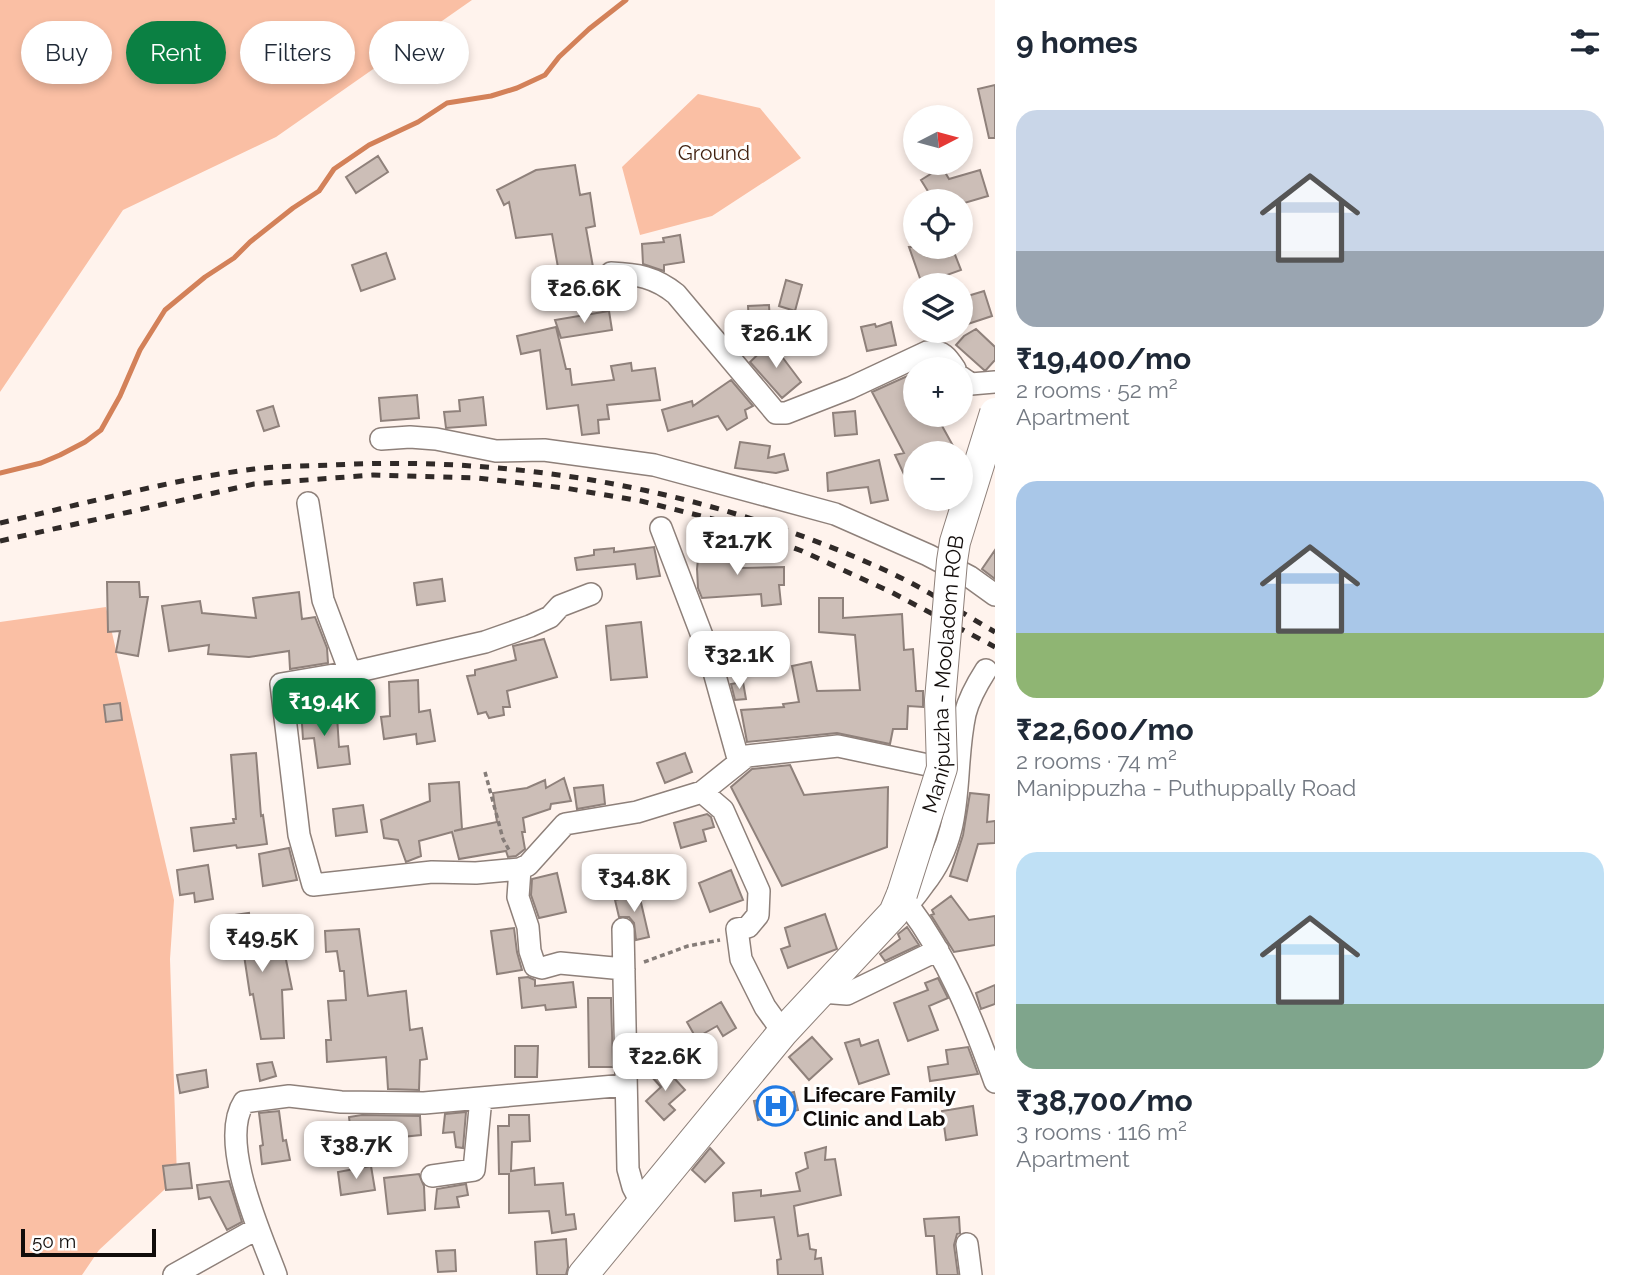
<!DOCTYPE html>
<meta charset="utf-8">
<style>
:root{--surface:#fff;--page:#f2f2f3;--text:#1f2937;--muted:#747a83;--accent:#0b8043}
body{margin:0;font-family:Raleway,sans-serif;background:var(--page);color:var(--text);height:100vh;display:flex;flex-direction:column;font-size:26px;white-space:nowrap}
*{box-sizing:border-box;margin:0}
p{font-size:23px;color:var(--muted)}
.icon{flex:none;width:38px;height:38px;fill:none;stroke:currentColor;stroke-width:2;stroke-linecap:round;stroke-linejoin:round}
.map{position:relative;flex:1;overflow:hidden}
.sheet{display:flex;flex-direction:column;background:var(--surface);width:630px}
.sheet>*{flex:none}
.guide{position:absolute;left:21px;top:21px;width:665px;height:63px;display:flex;gap:14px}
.needle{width:46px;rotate:84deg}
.fabs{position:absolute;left:903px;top:105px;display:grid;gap:14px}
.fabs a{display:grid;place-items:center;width:70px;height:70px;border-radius:50%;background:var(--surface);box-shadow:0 4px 10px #0003;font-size:35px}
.scale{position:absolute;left:21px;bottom:18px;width:135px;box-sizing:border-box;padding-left:7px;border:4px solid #110c0a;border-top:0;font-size:19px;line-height:24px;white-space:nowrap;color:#110c0a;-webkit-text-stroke:5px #fff;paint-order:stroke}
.price{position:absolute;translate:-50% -60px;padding:0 16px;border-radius:14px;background:#fff;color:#222;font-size:23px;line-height:46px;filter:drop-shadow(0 2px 4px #0008)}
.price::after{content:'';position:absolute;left:50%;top:42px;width:21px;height:16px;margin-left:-10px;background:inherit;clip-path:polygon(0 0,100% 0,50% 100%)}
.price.current{background:var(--accent);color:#fff}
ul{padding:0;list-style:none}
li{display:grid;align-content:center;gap:14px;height:371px;padding:0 21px}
li span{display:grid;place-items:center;height:217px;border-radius:21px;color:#555}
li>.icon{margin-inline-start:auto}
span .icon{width:126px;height:126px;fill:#fffc;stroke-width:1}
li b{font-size:30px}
h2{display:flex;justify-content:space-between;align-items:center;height:84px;padding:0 21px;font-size:30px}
.pill{padding:0 24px;border-radius:32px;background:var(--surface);box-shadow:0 4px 10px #0003;font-size:24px;line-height:63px}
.pill.current{background:var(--accent);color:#fff}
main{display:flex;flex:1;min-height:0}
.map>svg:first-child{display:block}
.green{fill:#fabfa4}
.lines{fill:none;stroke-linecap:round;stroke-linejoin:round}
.stream{stroke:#d38159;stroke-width:5}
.building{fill:#ccbeb7;stroke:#8f817b;stroke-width:2}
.street-casing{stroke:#8e807a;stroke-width:24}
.secondary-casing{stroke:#8e807a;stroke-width:32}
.path{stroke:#857c78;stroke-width:3.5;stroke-dasharray:5 3.5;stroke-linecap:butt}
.street{stroke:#fff;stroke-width:21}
.secondary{stroke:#fff;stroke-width:30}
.rail{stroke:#302a28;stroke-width:5;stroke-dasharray:9 9;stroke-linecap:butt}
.secondary-bridge-casing{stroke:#8e807a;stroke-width:32;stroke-linecap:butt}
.secondary-bridge{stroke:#fff;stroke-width:30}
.labels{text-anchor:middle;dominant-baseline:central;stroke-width:6;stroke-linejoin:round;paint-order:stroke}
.park-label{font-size:21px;fill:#401f0e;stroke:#fff}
.street-label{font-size:21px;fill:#110c0a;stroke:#fff}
.poi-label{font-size:21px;font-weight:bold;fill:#110c0a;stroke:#fff;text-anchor:start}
</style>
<main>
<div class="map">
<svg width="995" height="1275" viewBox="0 0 995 1275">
<rect width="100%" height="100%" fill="#fff3ed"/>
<!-- green -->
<path class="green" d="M0 0H472L276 137 123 210 0 392Z
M698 94 760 108 801 158 712 216 640 235 622 167Z
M106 607 174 900 170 959 177 1178 99 1250 82 1275H0V622Z"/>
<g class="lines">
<!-- stream -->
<path class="stream" d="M0 473 41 463 60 455 85 442 101 430 120 396 140 350 165 310 205 277 234 258 250 242 293 208 319 191 334 169 369 145 418 122 447 103 491 96 517 88 545 75 559 57 589 29 626 0"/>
</g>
<!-- building -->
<path class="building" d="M995 85V138H989L978 89Z
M378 156 388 172 356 193 346 177Z
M575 165 580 195 590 193 595 226 586 228 595 278 561 284 552 234 516 238 509 202 504 205 497 190 536 170Z
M942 167 949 179 980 170 988 196 961 204V201H934L921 180Z
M680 235 684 262 664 265V271L643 264 642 244 664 242 663 238Z
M909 247H952L961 270 922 284Z
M386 253 395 279 361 291 352 265Z
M786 280 802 285 795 311 779 306Z
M984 291 992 316 968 324 961 298Z
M769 305 771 341 750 342 748 306Z
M609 311 612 330 561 338 555 320Z
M891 322 896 345 867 351 861 327 875 324 876 327Z
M556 327 566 369H570L572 385 614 380 611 366 631 363 632 371 655 368 660 400 607 405 609 419 598 420 599 433 582 435 578 405 547 409 540 350 521 354 517 336Z
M976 329 995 347V360L986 370H984L956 345 964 336Z
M771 342 801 382 782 398 750 362Z
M914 373 915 415H936L957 453H915V498L895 455 904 453 872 392Z
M731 380 753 406 745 410 747 418 727 430 718 416 668 431 662 410 692 401 693 406Z
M417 395 419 418 381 421 379 398Z
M483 397 486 425 446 428 444 412 460 411 459 400Z
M273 406 279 426 264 431 257 411Z
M855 411 857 434 835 436 833 413Z
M740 442 770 446 768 458 784 454 788 470 776 473 735 468Z
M879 460 888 500 871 503 868 487 828 491 827 473Z
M654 547 660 576 637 579 635 564 577 570 575 558 594 555V550L614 548V552Z
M699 549 743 551 742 568 784 567V585H779L781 604 762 606 761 594 702 598 698 588 697 569Z
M995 550V579L982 569Z
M442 579 445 601 417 605 414 583Z
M107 582H139L140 597H148L138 656 116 652 120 631 108 632Z
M299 592 302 619 315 617 327 648 328 663 290 669 289 651 249 657 208 654 209 645 169 651 162 606 200 601 202 613 256 618 253 598Z
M819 598H843V618L902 614 904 650 913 649 916 691H923V707L908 706 907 729H893L890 744 837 733 747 742 741 710 784 707 783 704 799 702 792 666 811 662 817 691 860 690 855 635 819 632Z
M641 622 647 677 611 680 606 626Z
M544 639 557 677 507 691 510 707H503L504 715 489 718 486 712 478 714 467 676 475 675V670L516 660 513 646Z
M418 680 419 712 430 710 435 741 417 744 416 734 384 739 381 717 390 716 389 682Z
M743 682 746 699 735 700 731 684Z
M120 703 122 720 106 722 104 705Z
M324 707V717L337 716 339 747 348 746 350 764 318 768 314 738 303 739 301 709Z
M256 753 261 816 263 815 267 844 237 848 236 845 194 851 191 828 234 823 233 819H236L231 755Z
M685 753 692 772 665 783 657 763Z
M790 765 804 795 888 787 887 847 782 886 731 787 752 769Z
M564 778 571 801 551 804 550 809 523 818 525 832H522L525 849 516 856 508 857 506 851 459 859 452 832 419 841 421 856 406 862 398 840 384 838 381 820 430 801 429 784 459 782 462 829 454 831 497 822 493 793 527 788 545 780 546 788Z
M603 785 605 804 577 809 574 788Z
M970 793 989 795 987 822 995 821V843L978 844 967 881 950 876 963 835Z
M363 805 367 832 336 836 333 809Z
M707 814 711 817 714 827 703 830 706 841 681 848 674 823Z
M289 848 297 880 263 886 259 854Z
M208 865 213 899 195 902 194 893 180 895 177 870Z
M731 870 743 900 710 912 699 883Z
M557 873 566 912 539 918 531 895 532 879Z
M639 894 649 937 636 940 634 923 629 917H619L615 900Z
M951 896 969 920 995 916V945L954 952 931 915 934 914 932 910Z
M249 913 250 921 264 919 269 958 285 955 292 989 282 990 284 1038 261 1039 253 994 250 995 242 942 231 943 227 916Z
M825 914 837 949 788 968 781 949 790 946 785 928Z
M907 927 919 945 885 961 880 954 900 939 898 934Z
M514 928 517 952 522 970 497 974 491 931Z
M359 929 368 996 406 991 410 1030 422 1028 427 1059 420 1060 419 1090 388 1089 386 1057 327 1062 326 1040H331L328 1001 346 1000 344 971H340L337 951 326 952 325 931Z
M528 977 535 980V986L573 982 576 1007 546 1010 545 1005 522 1008 519 978Z
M938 978 948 998 929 1006 938 1030 908 1041 894 1003 928 990 925 983Z
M995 985V1004L981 1009 976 993Z
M588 998H611L613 1067H589Z
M721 1002 736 1028 723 1036 717 1026 696 1038 687 1022Z
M812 1037 832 1059 809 1080 789 1057Z
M859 1039 861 1046 878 1040 889 1074 859 1084 845 1043Z
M515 1046H538L537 1077H515Z
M968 1047 978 1074 930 1081 928 1067 948 1064 946 1050Z
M272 1062 276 1076 260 1081 257 1064Z
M663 1066 685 1090 669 1104 675 1110 664 1120 646 1101 661 1087 651 1076Z
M206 1070 208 1087 180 1093 177 1075Z
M794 1092 798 1110 758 1120 754 1101Z
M973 1106 977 1135 946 1140 942 1111Z
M279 1111 283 1141 286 1140 290 1160 262 1164 260 1146 263 1145 259 1113Z
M466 1112 463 1148 456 1147 454 1132 443 1133 445 1114Z
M362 1115 420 1116 421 1135 352 1142 349 1117Z
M509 1115H529L530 1141 512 1142 511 1171 534 1168 535 1185 563 1183 566 1215 574 1214 576 1229 552 1233 549 1211 509 1213V1174H499L498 1126H509Z
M826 1147 825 1160 835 1159 841 1195 794 1206 798 1236 808 1234 810 1249 816 1250 815 1259 821 1258 823 1275H778L777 1260 781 1259 774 1217 735 1221 733 1193 761 1190V1196L800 1191 796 1173 808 1168 805 1153Z
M710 1148 724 1163 705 1182 692 1170Z
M189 1163 192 1188 166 1190 163 1166Z
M371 1166 375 1190 341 1195 338 1172Z
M419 1174 424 1186 425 1210 388 1214 384 1178Z
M229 1181 242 1222 227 1230 210 1197 199 1199 197 1185Z
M466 1184 468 1195 457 1197 459 1207 435 1209 437 1189Z
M959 1217 960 1233 957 1234 954 1245 958 1275H937L934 1236H926L924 1219Z
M566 1239 568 1267 566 1275H537L535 1242Z
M455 1250 456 1271 438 1272 436 1251Z"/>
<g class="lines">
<!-- street casing -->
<g class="street-casing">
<path id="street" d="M611 273C637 274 655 277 676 294L776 413H786L850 388 927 352C942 349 948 358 955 369
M961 377 971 384 995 382
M381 439 410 437 436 439 496 451 544 450 654 465 835 514 928 555 970 577 995 595
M308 503 323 600 350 672
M661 528 709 654 739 762
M591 594 560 606 550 617 530 626 485 642 363 670 281 684 299 835 313 885 432 872 476 873 520 869 518 897 528 927 530 951 535 966 542 968 560 963 624 969
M702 792 747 756 838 746 942 768
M520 869 528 865 565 824 637 812 702 792 723 810 759 891 758 915 748 927 737 929 741 959 765 1007 783 1032
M908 905C948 958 973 1020 995 1082
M898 911C910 904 916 895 924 884 967 830 952 774 965 714 969 698 977 684 986 670
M623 929 628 1169 633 1187 641 1202
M821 992 847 994 938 950
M432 1176 474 1170 481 1098
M967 1244 971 1275
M174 1275 258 1228
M276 1275C261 1234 218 1142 244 1102L289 1096 341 1102 424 1103 626 1085"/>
</g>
<!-- secondary casing -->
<g class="secondary-casing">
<path id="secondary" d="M583 1275 783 1032 894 913 902 894"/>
</g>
<!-- path -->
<path class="path" d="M485 772 503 839 510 852
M644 962 688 946 720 940"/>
<!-- street -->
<use href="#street" class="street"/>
<!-- secondary -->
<use href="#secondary" class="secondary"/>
<!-- rail -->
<path class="rail" d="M0 523C84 504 168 480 254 469 280 466 307 466 333 465 525 455 715 492 889 572 926 589 960 612 995 632
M0 541 254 484 373 475 478 478 565 488 641 501 725 522 802 551 891 592 995 647"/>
<!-- secondary-bridge casing -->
<g class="secondary-bridge-casing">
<g id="secondary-bridge">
<path id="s1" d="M902 894 942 768 940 700 952 561 955 542 995 413"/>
</g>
</g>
<!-- secondary-bridge -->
<use href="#secondary-bridge" class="secondary-bridge"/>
</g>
<!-- icons -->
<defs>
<g id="hospital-ring" transform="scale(2.0125)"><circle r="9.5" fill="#fff" stroke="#207ae4" stroke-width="1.5"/><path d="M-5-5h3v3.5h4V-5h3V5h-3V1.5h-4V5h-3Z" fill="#207ae4"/></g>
</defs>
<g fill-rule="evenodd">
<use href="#hospital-ring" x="776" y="1106"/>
</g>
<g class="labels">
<!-- park labels -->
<g class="park-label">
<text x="714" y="152">Ground</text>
</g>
<!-- street labels -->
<g class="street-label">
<text stroke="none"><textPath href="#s1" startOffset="226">Manipuzha - Mooladom ROB</textPath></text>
</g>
<!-- poi labels -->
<g class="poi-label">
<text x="803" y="1094">Lifecare Family<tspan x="803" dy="24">Clinic and Lab</tspan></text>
</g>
</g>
</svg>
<div class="fabs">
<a><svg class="needle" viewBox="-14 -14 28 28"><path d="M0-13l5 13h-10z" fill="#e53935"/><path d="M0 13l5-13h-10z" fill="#747a83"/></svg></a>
<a><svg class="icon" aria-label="locate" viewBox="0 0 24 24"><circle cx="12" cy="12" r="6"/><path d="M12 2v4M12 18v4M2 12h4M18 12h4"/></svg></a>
<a><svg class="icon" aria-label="layers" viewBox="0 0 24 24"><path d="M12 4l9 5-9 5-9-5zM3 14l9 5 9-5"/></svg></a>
<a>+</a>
<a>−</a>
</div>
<div class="scale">50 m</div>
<b class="price" style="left:584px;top:325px">₹26.6K</b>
<b class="price" style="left:776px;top:370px">₹26.1K</b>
<b class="price" style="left:737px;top:577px">₹21.7K</b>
<b class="price" style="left:739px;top:691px">₹32.1K</b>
<b class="price current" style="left:324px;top:738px">₹19.4K</b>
<b class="price" style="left:634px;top:914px">₹34.8K</b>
<b class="price" style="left:262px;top:974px">₹49.5K</b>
<b class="price" style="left:665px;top:1093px">₹22.6K</b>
<b class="price" style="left:356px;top:1181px">₹38.7K</b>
<div class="guide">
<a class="pill">Buy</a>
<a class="pill current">Rent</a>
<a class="pill">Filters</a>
<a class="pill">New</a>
</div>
</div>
<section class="sheet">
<h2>9 homes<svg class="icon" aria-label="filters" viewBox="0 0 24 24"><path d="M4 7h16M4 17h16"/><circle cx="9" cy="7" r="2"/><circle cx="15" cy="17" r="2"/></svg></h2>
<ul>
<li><span style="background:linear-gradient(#c9d6e8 65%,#9aa5b1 0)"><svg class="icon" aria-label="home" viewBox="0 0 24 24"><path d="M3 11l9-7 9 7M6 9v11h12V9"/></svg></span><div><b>₹19,400/mo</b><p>2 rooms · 52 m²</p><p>Apartment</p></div></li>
<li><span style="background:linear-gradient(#a9c7e8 70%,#8fb573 0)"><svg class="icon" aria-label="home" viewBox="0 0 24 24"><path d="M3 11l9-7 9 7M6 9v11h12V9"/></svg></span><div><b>₹22,600/mo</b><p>2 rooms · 74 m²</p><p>Manippuzha - Puthuppally Road</p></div></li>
<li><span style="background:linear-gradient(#bfe0f5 70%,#7fa58c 0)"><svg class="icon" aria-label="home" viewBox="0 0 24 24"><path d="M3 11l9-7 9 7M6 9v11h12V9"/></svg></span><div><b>₹38,700/mo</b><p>3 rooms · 116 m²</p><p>Apartment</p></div></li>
</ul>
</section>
</main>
